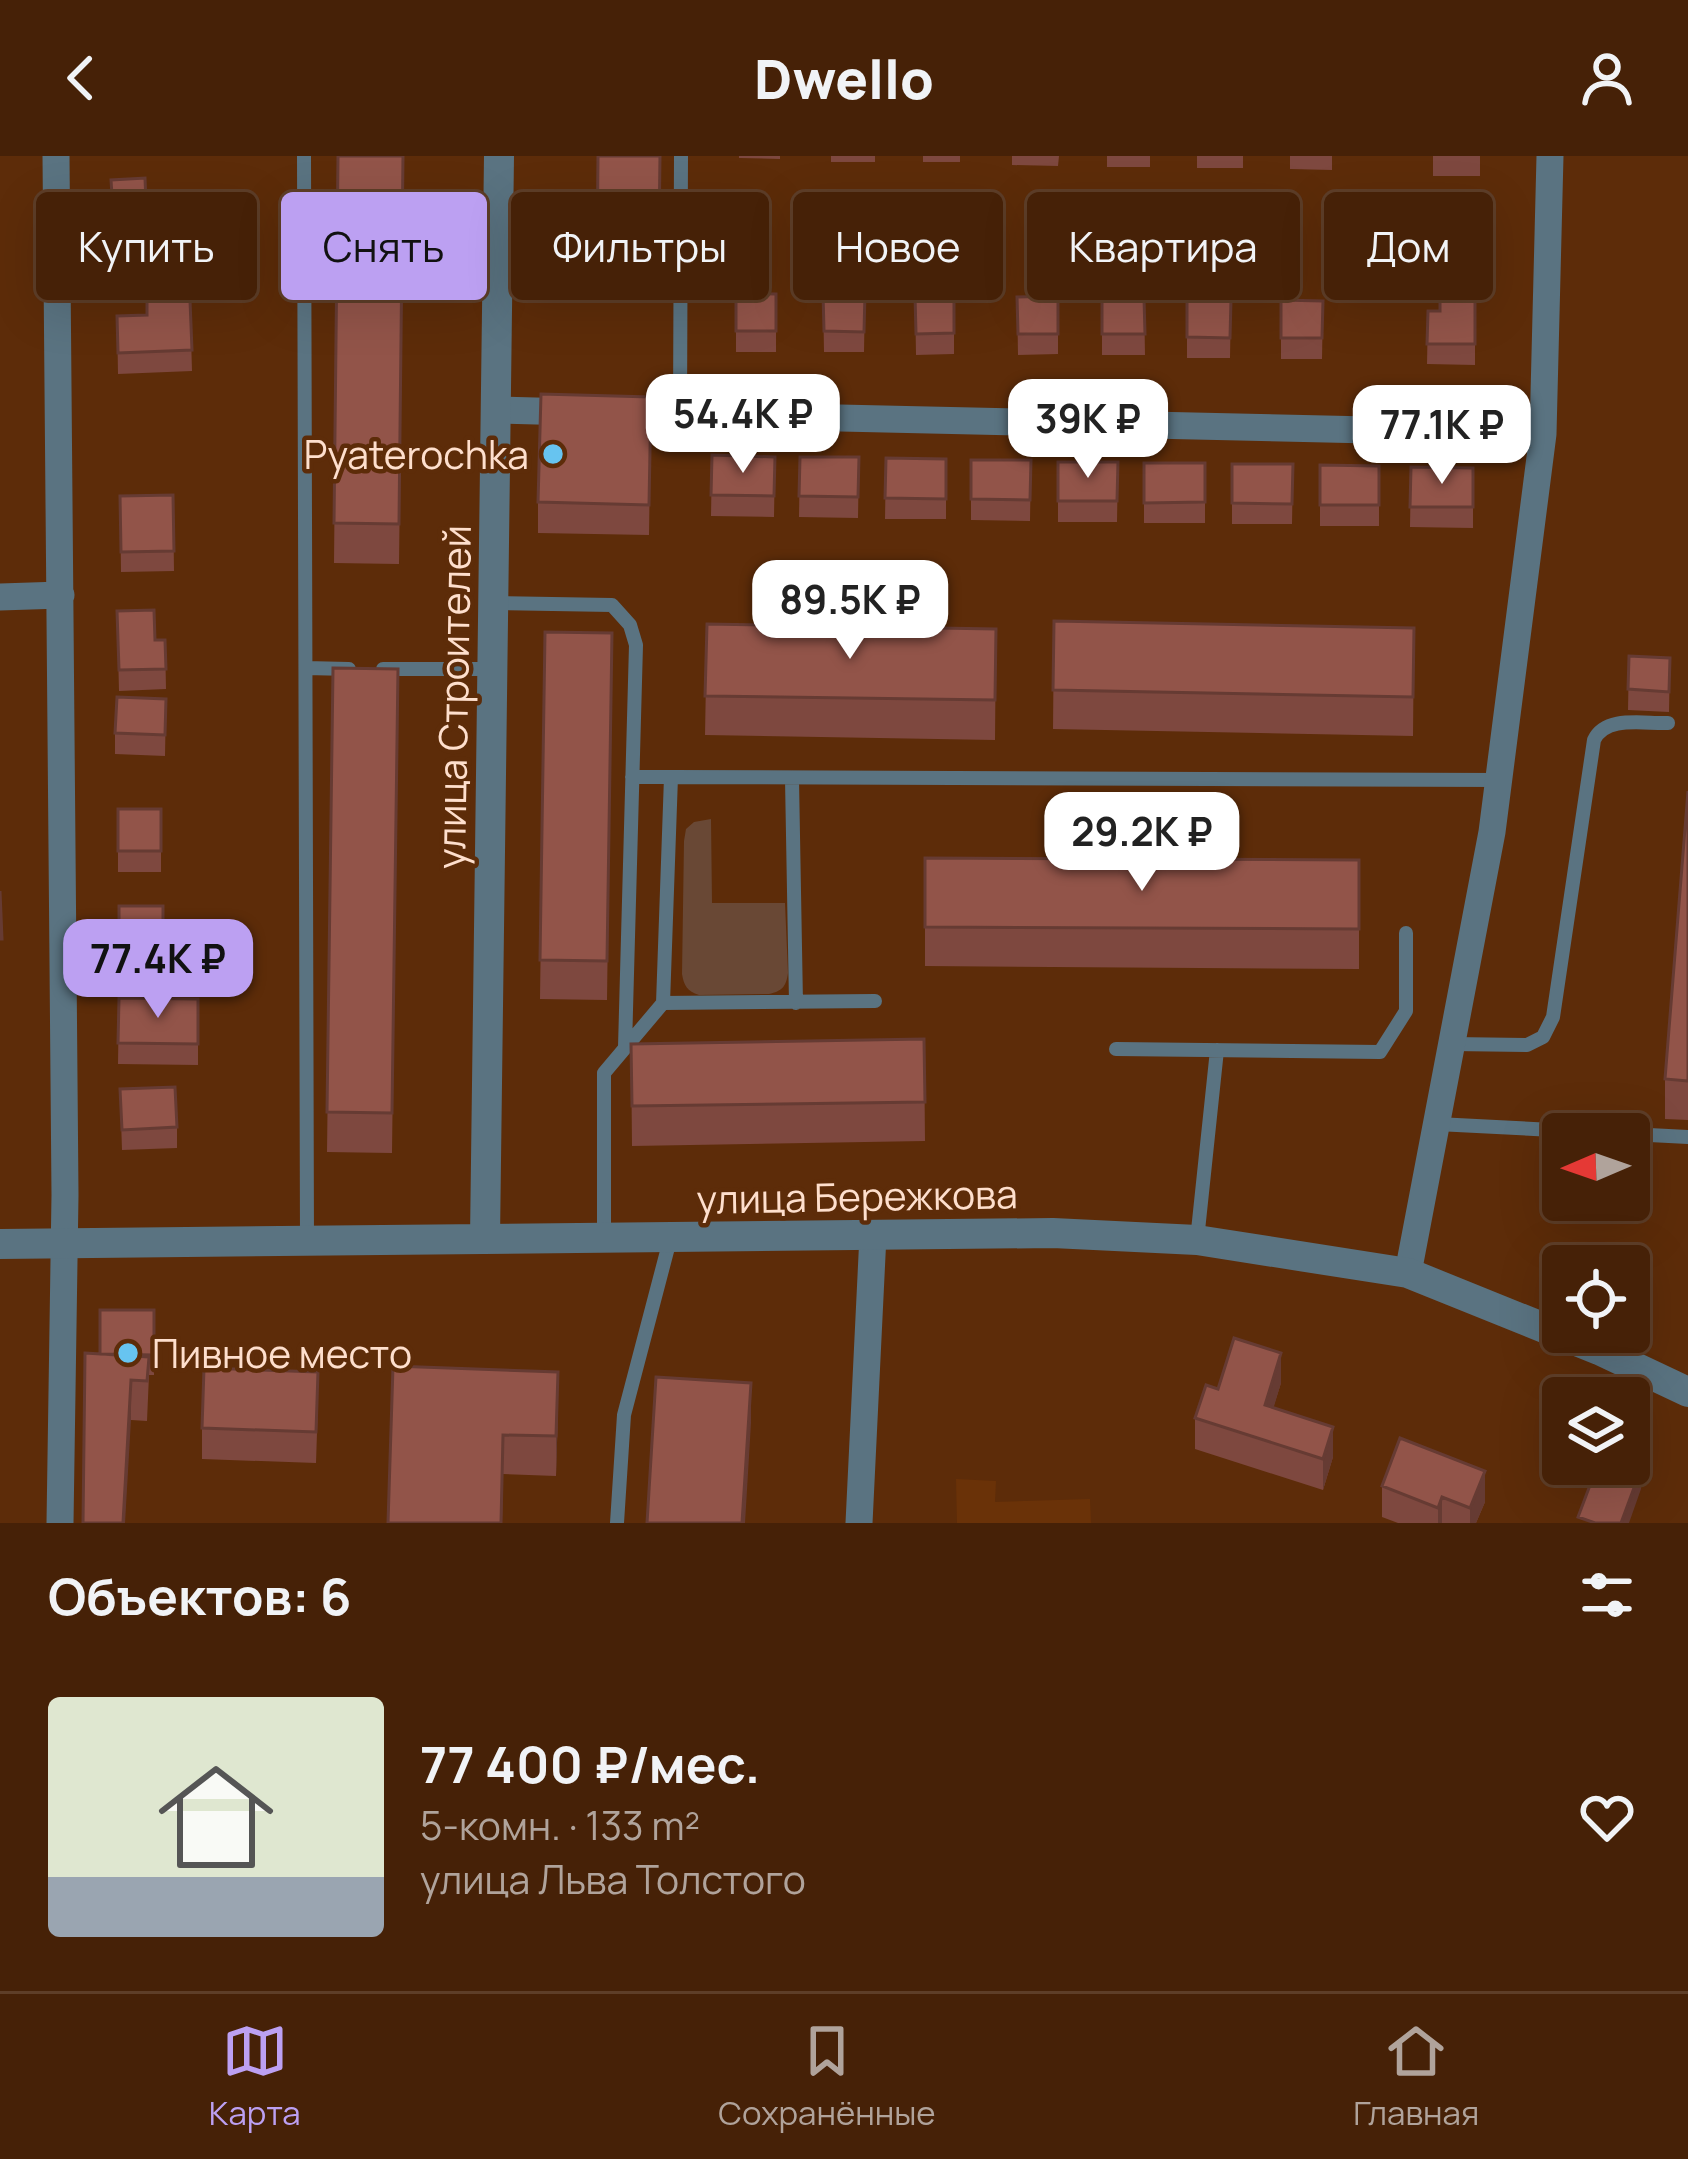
<!DOCTYPE html>
<html lang="ru">
<meta charset="utf-8">
<style>
:root{--surface:#462107;--page:#502e15;--text:#f1f3f6;--muted:#b0a39b;--line:#5e3e28;--accent:#bca0f2}
body{margin:0;font-family:Manrope,sans-serif;background:var(--page);color:var(--text);height:100vh;display:flex;flex-direction:column;font-size:45px;white-space:nowrap}
*{box-sizing:border-box;margin:0}
p{font-size:39px;color:var(--muted)}
.icon{flex:none;width:66px;height:66px;fill:none;stroke:currentColor;stroke-width:2;stroke-linecap:round;stroke-linejoin:round}
.map{position:relative;height:1367px;overflow:hidden}
.panel{display:flex;flex-direction:column;background:var(--surface);flex:1}
.panel>*{flex:none}
.hud{position:absolute;left:36px;top:36px;width:1617px;height:108px;display:flex;gap:24px}
.needle{width:78px;rotate:268deg}
.controls{position:absolute;left:1542px;top:957px;display:grid;gap:24px}
.controls a{display:grid;place-items:center;width:108px;height:108px;border-radius:12px;background:var(--surface);box-shadow:0 12px 48px #0002,0 0 0 3px var(--line);font-size:60px}
.price{position:absolute;translate:-50% -102px;padding:0 27px;border-radius:24px;background:#fff;color:#222;font-size:39px;line-height:78px;filter:drop-shadow(0 3px 6px #0008)}
.price::after{content:'';position:absolute;left:50%;top:72px;width:36px;height:27px;margin-left:-18px;background:inherit;clip-path:polygon(0 0,100% 0,50% 100%)}
.price.selected{background:var(--accent);color:#111}
ul{padding:0;list-style:none}
li{display:flex;align-items:center;gap:36px;height:300px;padding:0 48px}
li span{display:grid;place-items:center;flex:none;width:336px;height:240px;border-radius:12px;color:#555}
li>.icon{margin-inline-start:auto}
span .icon{width:144px;height:144px;fill:#fffc;stroke-width:1}
li b{font-size:51px}
h2{display:flex;justify-content:space-between;align-items:center;height:144px;padding:0 48px;font-size:51px}
.pill{padding:0 42px;border-radius:12px;background:var(--surface);box-shadow:0 12px 48px #0002,0 0 0 3px var(--line);font-size:42px;line-height:108px}
.pill.selected{background:var(--accent);color:#111}
header{display:flex;justify-content:space-between;align-items:center;height:156px;padding:0 48px;background:var(--surface);font-size:54px;font-weight:800}
.menu{display:flex;justify-content:space-around;align-items:center;height:168px;border-top:3px solid var(--line);background:var(--surface);font-size:33px;color:var(--muted)}
.menu a{display:grid;justify-items:center;gap:6px}
.menu .selected{color:var(--accent)}
.map>svg:first-child{display:block}
.built{fill:#6a3208}
.green{fill:#694835}
.lines{fill:none;stroke-linecap:round;stroke-linejoin:round}
.service{stroke:#5a7381;stroke-width:14}
.minor{stroke:#5a7381;stroke-width:27}
.tertiary{stroke:#5a7381;stroke-width:30}
.wall{fill:#7e483f}
.shaded-wall{fill:#663b33}
.building{fill:#925449;stroke:#663b33;stroke-width:3}
.poi-dot{fill:#67c4f0;stroke:#5d2c09;stroke-width:4.5}
.labels{text-anchor:middle;dominant-baseline:central;stroke-width:9;stroke-linejoin:round;paint-order:stroke}
.poi-label{font-size:39px;fill:#fedfcd;stroke:#5d2c09;text-anchor:end}
.street-label{font-size:39px;fill:#fedfcd;stroke:#5d2c09}
</style>
<header><svg class="icon" aria-label="back" viewBox="0 0 24 24"><path d="M15 5l-7 7 7 7"/></svg>Dwello<svg class="icon" aria-label="person" viewBox="0 0 24 24"><circle cx="12" cy="8" r="4"/><path d="M4 21q1-7 8-7t8 7"/></svg></header>
<div class="map">
<svg width="1688" height="1367" viewBox="0 0 1688 1367">
<rect width="100%" height="100%" fill="#5d2c09"/>
<!-- built -->
<path class="built" d="M956 1323 996 1325 995 1346 1090 1343 1091 1367H957Z"/>
<!-- green -->
<path class="green" d="M711 663 712 747H785L788 817C786 831 782 835 769 838L699 839C687 835 684 830 682 818L684 685 686 673 694 666Z"/>
<g class="lines">
<!-- service -->
<path class="service" d="M304 0 307 1084
M680 258 681 0
M493 447 612 449 630 469 636 489 625 891
M306 512 349 513
M383 513H492
M632 621H671
M792 623 796 847
M663 847 875 845
M1452 888 1527 889 1543 881 1553 861 1594 584C1606 559 1644 568 1668 567
M1116 893 1380 896 1406 855V777
M1437 968 1688 981
M604 1081V917L663 847 671 621 1499 624
M1197 1084 1217 894
M617 1367 624 1259 671 1080"/>
<!-- minor -->
<path class="minor" d="M56 0 65 1039 60 1367
M495 254 573 256
M617 257 1543 278
M0 441 61 439
M1408 1117 1492 676 1543 278 1550 0
M859 1367 873 1079"/>
<!-- tertiary -->
<path class="tertiary" d="M485 1082 499 0
M0 1088 1053 1077 1197 1084 1408 1117 1599 1194 1688 1236"/>
</g>
<!-- wall -->
<path class="wall" d="M338 0H404L399 408 334 407Z
M598 0H661L659 111H636V128L597 127Z
M739 0H780V3L739 2Z
M831 0H875V6H831Z
M923 0H960V6H923Z
M1012 0H1059L1058 10 1012 9Z
M1107 0H1150V11H1107Z
M1197 0H1243V12H1197Z
M1290 0H1332V14L1290 13Z
M1433 0H1480V20H1433Z
M111 24 147 69V90L114 91Z
M1426 46 1474 47 1473 116 1426 115Z
M1475 136V209L1427 208 1428 155H1440Z
M736 137 776 138V196H736Z
M823 138H865L864 196H824Z
M954 139V198L916 199 915 140Z
M1058 140V198L1018 199 1017 141Z
M1102 141H1144L1145 199H1102Z
M1187 143 1231 144 1230 202H1187Z
M190 144 192 215 118 218 117 160 147 159Z
M1281 144 1323 145 1322 203H1281Z
M651 241 649 379 538 377V346Z
M712 299 775 301 774 361 711 360Z
M800 301H859L858 362 799 361Z
M886 302 946 303V363H885Z
M971 304H1031L1030 365 971 364Z
M1058 306H1118L1117 366H1058Z
M1144 307H1205V367H1144Z
M1232 308H1293L1292 368H1232Z
M1320 309 1379 310V370H1320Z
M1411 311 1473 312V372L1410 371Z
M173 339 174 415 121 416 120 340Z
M117 455 155 484H165L166 533 119 535Z
M1054 465 1414 472 1413 580 1053 573Z
M707 468 996 473 995 584 705 579Z
M545 476 612 477 607 844 540 843Z
M1629 500 1670 502 1669 556 1628 554Z
M333 512 398 513 392 997 327 996Z
M166 543 165 600 115 598V577Z
M1688 635V964L1665 963V923Z
M118 653H161V716H118Z
M925 702 1359 704V813L925 810Z
M119 750H163V809H119Z
M119 842 198 843V909L118 908Z
M924 883 925 985 632 990 631 888Z
M120 933 177 971V992L122 994Z
M154 1154V1219H149L147 1265 131 1264 100 1198Z
M393 1210 558 1255 556 1320 503 1318 502 1367H388Z
M1281 1227 1273 1252 1333 1301 1323 1334 1195 1293V1262L1218 1233Z
M318 1246 316 1307 202 1303V1272Z
M1382 1330 1485 1346 1476 1367H1398L1382 1361Z"/>
<!-- shaded-wall -->
<path class="shaded-wall" d="M1281 1197V1227L1265 1280V1249Z
M558 1216V1255L556 1320V1280Z
M131 1224V1264L125 1367H123Z
M751 1227V1267L745 1367H742Z
M1333 1271V1301L1323 1334V1303Z
M1641 1313V1333L1629 1367H1621Z
M1485 1315V1346L1476 1367H1470V1352Z
M1442 1341V1367H1438V1352Z"/>
<!-- building -->
<path class="building" d="M338 0H403L399 368 334 367Z
M598 0H660L659 80H636V97H597Z
M145 22 147 69 114 71 111 24Z
M1426 46 1474 47 1473 95 1426 94Z
M1440 135 1475 136V188H1427L1428 155H1440Z
M736 137 776 138V175H736Z
M823 138H865L864 176 824 175Z
M954 139V177L916 178 915 140Z
M1058 140V178H1018L1017 141Z
M1102 141H1144L1145 178H1102Z
M1187 143 1231 144 1230 182 1187 181Z
M190 144 192 194 118 197 117 160 147 159V145Z
M1281 144 1323 145 1322 182H1281Z
M541 238 651 241 649 349 538 346Z
M712 299 775 301 774 340 711 339Z
M800 301H859L858 341 799 340Z
M886 302 946 303V343L885 342Z
M971 304H1031L1030 344 971 343Z
M1058 306H1118L1117 345H1058Z
M1144 307H1205V346L1144 347Z
M1232 308H1293L1292 348 1232 347Z
M1320 309 1379 310V349H1320Z
M1411 311 1473 312V351H1410Z
M173 339 174 395 121 396 120 340Z
M154 454 155 484H165L166 513 119 514 117 455Z
M1054 465 1414 472 1413 541 1053 534Z
M707 468 996 473 995 544 705 540Z
M545 476 612 477 607 805 540 804Z
M1629 500 1670 502 1669 536 1628 533Z
M333 512 398 513 392 957 327 956Z
M117 541 166 543 165 579 115 577Z
M1688 635V925L1665 923Z
M118 653H161V695H118Z
M925 702 1359 704V773L925 771Z
M0 735 2 783H0Z
M119 750H163V788H119Z
M119 842 198 843V888L118 887Z
M924 883 925 946 632 950 631 888Z
M175 931 177 971 122 974 120 933Z
M100 1154H154V1199L100 1198Z
M1234 1182 1281 1197 1265 1249 1333 1271 1323 1303 1195 1262 1206 1229 1218 1233Z
M85 1197 149 1201 147 1225 131 1224 123 1367H83Z
M393 1210 558 1216 556 1280 503 1279 501 1367H388Z
M204 1212 318 1216 316 1276 202 1272Z
M656 1221 751 1227 742 1367H647Z
M1400 1282 1485 1315 1470 1352 1442 1341 1438 1352 1382 1330Z
M1598 1308H1629L1641 1313 1621 1367H1595L1578 1361Z"/>
<!-- markers -->
<g class="poi-dot">
<circle cx="553" cy="298" r="12"/>
<circle cx="128" cy="1197" r="12"/>
</g>
<g class="labels">
<!-- poi labels -->
<g class="poi-label">
<text x="529" y="298">Pyaterochka</text>
<text x="152" y="1197" text-anchor="start">Пивное место</text>
</g>
<!-- street labels -->
<g class="street-label">
<text transform="translate(453 541) rotate(-89)">улица Строителей</text>
<text transform="translate(857 1040) rotate(-1)">улица Бережкова</text>
</g>
</g>
</svg>
<div class="controls">
<a><svg class="needle" viewBox="-14 -14 28 28"><path d="M0-13l5 13h-10z" fill="#e53935"/><path d="M0 13l5-13h-10z" fill="#b0a39b"/></svg></a>
<a><svg class="icon" aria-label="locate" viewBox="0 0 24 24"><circle cx="12" cy="12" r="6"/><path d="M12 2v4M12 18v4M2 12h4M18 12h4"/></svg></a>
<a><svg class="icon" aria-label="layers" viewBox="0 0 24 24"><path d="M12 4l9 5-9 5-9-5zM3 14l9 5 9-5"/></svg></a>
</div>
<b class="price" style="left:743px;top:320px">54.4K ₽</b>
<b class="price" style="left:1088px;top:325px">39K ₽</b>
<b class="price" style="left:1442px;top:331px">77.1K ₽</b>
<b class="price" style="left:850px;top:506px">89.5K ₽</b>
<b class="price" style="left:1142px;top:738px">29.2K ₽</b>
<b class="price selected" style="left:158px;top:865px">77.4K ₽</b>
<div class="hud">
<a class="pill">Купить</a>
<a class="pill selected">Снять</a>
<a class="pill">Фильтры</a>
<a class="pill">Новое</a>
<a class="pill">Квартира</a>
<a class="pill">Дом</a>
</div>
</div>
<section class="panel">
<h2>Объектов: 6<svg class="icon" aria-label="filters" viewBox="0 0 24 24"><path d="M4 7h16M4 17h16"/><circle cx="9" cy="7" r="2"/><circle cx="15" cy="17" r="2"/></svg></h2>
<ul>
<li><span style="background:linear-gradient(#dfe7d0 75%,#9aa5b1 0)"><svg class="icon" aria-label="home" viewBox="0 0 24 24"><path d="M3 11l9-7 9 7M6 9v11h12V9"/></svg></span><div><b>77 400 ₽/мес.</b><p>5-комн. · 133 m²</p><p>улица Льва Толстого</p></div><svg class="icon" aria-label="heart" viewBox="0 0 24 24"><path d="M12 20l-8-8c-3-5 5-10 8-4 3-6 11-1 8 4z"/></svg></li>
</ul>
</section>
<nav class="menu">
<a class="selected"><svg class="icon" aria-label="map" viewBox="0 0 24 24"><path d="M3 6l6-2 6 2 6-2v14l-6 2-6-2-6 2zM9 4v14M15 6v14"/></svg>Карта</a>
<a><svg class="icon" aria-label="saved" viewBox="0 0 24 24"><path d="M7 4h10v16l-5-4-5 4z"/></svg>Сохранённые</a>
<a><svg class="icon" aria-label="home" viewBox="0 0 24 24"><path d="M3 11l9-7 9 7M6 9v11h12V9"/></svg>Главная</a>
</nav>
